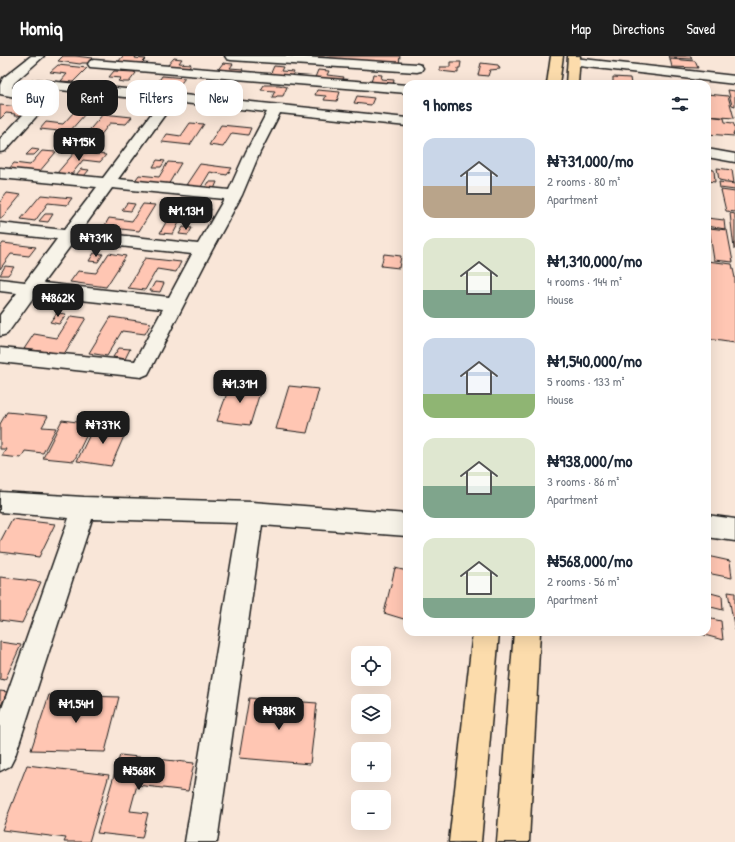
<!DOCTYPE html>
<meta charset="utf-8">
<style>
:root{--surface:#fff;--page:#f2f2f3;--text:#1f2937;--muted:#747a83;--accent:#1c1c1c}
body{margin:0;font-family:"Patrick Hand",sans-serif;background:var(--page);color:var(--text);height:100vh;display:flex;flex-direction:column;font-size:15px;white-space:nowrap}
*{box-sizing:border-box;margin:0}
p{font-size:13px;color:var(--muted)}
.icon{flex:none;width:22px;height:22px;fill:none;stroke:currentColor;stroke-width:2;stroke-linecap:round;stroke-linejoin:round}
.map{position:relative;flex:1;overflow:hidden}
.details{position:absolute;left:403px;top:24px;width:308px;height:556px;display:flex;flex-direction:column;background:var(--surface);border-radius:12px;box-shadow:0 4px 16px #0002}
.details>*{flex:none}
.hud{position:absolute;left:12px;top:24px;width:331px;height:36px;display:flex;gap:8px}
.buttons{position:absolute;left:351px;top:590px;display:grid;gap:8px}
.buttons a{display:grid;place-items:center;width:40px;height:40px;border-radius:8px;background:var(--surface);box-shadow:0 4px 16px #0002;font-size:20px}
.price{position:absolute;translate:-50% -34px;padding:0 9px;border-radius:8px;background:var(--accent);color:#fff;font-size:13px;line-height:26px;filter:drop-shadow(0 1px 2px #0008)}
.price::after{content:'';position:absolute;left:50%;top:24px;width:12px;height:9px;margin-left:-6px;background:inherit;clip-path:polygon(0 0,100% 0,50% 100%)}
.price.current{background:#222;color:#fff}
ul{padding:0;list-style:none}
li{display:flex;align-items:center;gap:12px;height:100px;padding:0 20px}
li span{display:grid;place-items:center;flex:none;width:112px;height:80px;border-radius:12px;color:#555}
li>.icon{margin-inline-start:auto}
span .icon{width:48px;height:48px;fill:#fffc;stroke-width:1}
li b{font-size:17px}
h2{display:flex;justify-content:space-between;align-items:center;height:48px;padding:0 20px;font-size:17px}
.chip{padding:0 14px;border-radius:12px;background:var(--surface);box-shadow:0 4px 16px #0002;font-size:14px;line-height:36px}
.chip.current{background:var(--accent);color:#fff}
header{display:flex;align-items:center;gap:24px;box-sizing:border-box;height:56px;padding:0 20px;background:var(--accent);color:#fff}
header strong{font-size:19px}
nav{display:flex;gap:22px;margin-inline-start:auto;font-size:14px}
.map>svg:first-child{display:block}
.building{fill:#ffc6b3;stroke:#1c1c1c}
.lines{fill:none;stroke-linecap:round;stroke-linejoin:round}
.minor-casing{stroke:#1c1c1c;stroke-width:3}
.major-casing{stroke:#1c1c1c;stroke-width:3}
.minor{fill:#f7f3e8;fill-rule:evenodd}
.major{fill:#fcdcac;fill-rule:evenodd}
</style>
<header>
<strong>Homiq</strong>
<nav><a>Map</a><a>Directions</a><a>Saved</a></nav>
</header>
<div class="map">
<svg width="735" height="786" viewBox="0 0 735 786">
<rect width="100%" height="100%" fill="#f9e6d8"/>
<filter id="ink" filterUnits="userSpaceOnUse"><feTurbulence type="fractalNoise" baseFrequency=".025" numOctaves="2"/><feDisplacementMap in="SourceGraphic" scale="8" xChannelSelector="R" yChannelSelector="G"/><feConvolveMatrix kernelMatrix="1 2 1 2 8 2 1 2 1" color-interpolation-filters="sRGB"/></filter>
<g filter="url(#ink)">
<!-- building -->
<path class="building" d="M63 0H75L93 2 88 7H82L80 8 58 5Z
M123 0H136L135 2 146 3 142 7 128 8 129 7 118 6Z
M280 0H400L399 8Z
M668 0H691L692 3 669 2Z
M174 2 182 3 179 7 191 8 188 12 167 10Z
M670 3 695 5 698 12 672 11Z
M450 6H461L460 12H458V17L440 15V11H450Z
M223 7 233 8 230 12 243 13 240 17 217 15Z
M481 7 498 9 500 13 490 14 488 20 478 19Z
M58 9 87 12 73 26 61 25 67 18 50 16Z
M274 10 283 11 281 15 294 16 292 20 270 19Z
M318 14 329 15 327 19 344 21 342 25 314 24Z
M114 15 134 16 136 17 129 26H123L118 25 121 22 109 21Z
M373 18 382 19 381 23 394 24 393 29 371 27Z
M162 20 185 22 178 31 167 32 170 27 158 26Z
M613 21 630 22 631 28H613Z
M213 24 237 26 232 35 221 36 224 31 209 30Z
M264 29H279L287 31 283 40H277L276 41H272L275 35 261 34Z
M317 34 340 36 337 45 324 44 326 40 315 39Z
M728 34 735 35V50L732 49Z
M707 38 728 40 734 62 707 60Z
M357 40 374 42 371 49 354 47Z
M0 49 28 52 21 59 18 60H14L15 58 6 57 0 63Z
M74 56 86 57 69 76 40 73 46 66 63 68Z
M103 58 132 61 126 68 110 67 100 80 86 78Z
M707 60 724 62 725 66 733 67 735 71V77H733L734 80 707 78Z
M190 67 204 68 190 89 162 86 167 78 181 80Z
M221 69 251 72 248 79 232 77 223 91 209 89Z
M32 93 39 94 34 99H26Z
M42 95 56 96 39 116 9 113 14 107 30 109Z
M75 96 97 98 106 99 100 106 83 104 71 119 57 117Z
M157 104 165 105 161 111H153Z
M168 106 181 107 168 129 134 126 139 119 159 121Z
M200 108 223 111 232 112 227 119 210 116 201 131 186 129Z
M717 112 732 114 734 127 719 124Z
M81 113 89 114 84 120 76 119Z
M707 113 714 114 715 126 707 125Z
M209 126H217L214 133 205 132Z
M719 126 735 128V134L720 132Z
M721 134 735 136V156L726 155Z
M7 137 21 139 2 162H0V146Z
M41 139 72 142 67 149 48 147 35 165 21 163Z
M127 147 135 148 131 155 122 154Z
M143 148 155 149 139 175 104 171 109 162 132 165Z
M175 150 211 153 206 164 182 161 173 178 160 177Z
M730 157 735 158V193H734Z
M45 158H53L48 166 39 165Z
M707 162 724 164 725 173 707 170Z
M183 171 192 172 188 179 179 178Z
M709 172 727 174 733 206 714 204Z
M3 187 36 191 29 200 11 198 0 213V191Z
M94 197 103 198 98 206 89 205Z
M109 197 126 200 106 231 70 226 78 215 96 217Z
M384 198 401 200 399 212 381 210Z
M145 202 181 206 176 216 157 213 145 234 128 232Z
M707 205 732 208 735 222V287L707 283Z
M5 210 14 211 8 219H0Z
M155 226 164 227 160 236 150 235Z
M57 257 66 258 59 268 50 266Z
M71 260 86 262 64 298 24 293 34 278 57 282Z
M111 261 151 267 145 278 122 275 107 300 89 297Z
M119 292 130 293 125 303 113 301Z
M231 326 262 330 250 369 217 365Z
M289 330 319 333 307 377 276 373Z
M7 356 48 360 42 371 56 372 43 397 25 395 21 402 2 400 6 393H0V368Z
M62 364 92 368 74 405 43 402Z
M95 368 128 371 111 410 77 405Z
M12 463 55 468 39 501 0 496V486Z
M707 500 730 505 732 522 707 517Z
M395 512 407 515V564L384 557Z
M0 521 41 526 22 567 0 564Z
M707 536 722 540 723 554 707 550Z
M728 536 735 537V575Z
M707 562 721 565 723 584 697 577V576H707Z
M0 586 21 589 5 624 0 623Z
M0 635 7 636 0 652Z
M49 639 119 641 105 696 31 694Z
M249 642 317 647 310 708 239 702Z
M120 699 194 707 188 735 137 729 130 755 148 757 142 782 97 777Z
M27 709 109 719 89 786H64L66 782 2 774Z"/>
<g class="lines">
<!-- minor casing -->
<g class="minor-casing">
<path id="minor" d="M31 0H44L14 27 12 32C21 34 46 35 52 43L5 95 0 96V83L36 45 0 38V29L3 22Z
M225 0H288L417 8 421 9 423 12 421 15 417 16 231 4 227 3Z
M574 2 735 20V28L570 9 568 6 570 3Z
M94 4 407 29V37L90 11 88 8 90 5Z
M38 24 407 62V70L280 57 260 96 242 139 212 194 148 318 141 321 0 306V292L135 305 163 253 35 239 7 278 0 280V259L17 237 0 235V223L25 226 57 183 0 177V167L64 174 97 131 0 122V112L103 122 161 45 33 31 32 28 33 25ZM174 46 267 56 246 96 229 134 118 123ZM112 132 224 143 198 188 81 175ZM74 185 192 198 169 241 43 227Z
M707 93 735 98V106L707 101Z
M0 436 84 441 252 446 407 458V480L262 469 217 786H185L238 467 92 463 15 700 10 710 0 715V658L69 462 0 456Z
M707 459 735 463V485L707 481Z"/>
</g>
<!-- major casing -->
<g class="major-casing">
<path id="major" d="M551 0H563L559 28H547Z
M568 0H580L578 28H566Z
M473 576H499L481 786H449Z
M514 576H540L529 786H497Z"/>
</g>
<!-- minor -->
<use href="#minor" class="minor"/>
<!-- major -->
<use href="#major" class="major"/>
</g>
</g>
</svg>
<div class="buttons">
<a><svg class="icon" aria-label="locate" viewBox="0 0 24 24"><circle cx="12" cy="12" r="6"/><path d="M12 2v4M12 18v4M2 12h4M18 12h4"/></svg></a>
<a><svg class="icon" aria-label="layers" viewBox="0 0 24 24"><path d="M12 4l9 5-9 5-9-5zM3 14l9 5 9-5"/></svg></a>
<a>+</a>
<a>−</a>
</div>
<b class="price" style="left:79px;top:106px">₦715K</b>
<b class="price" style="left:186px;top:175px">₦1.13M</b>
<b class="price current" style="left:96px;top:202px">₦731K</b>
<b class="price" style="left:58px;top:262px">₦862K</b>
<b class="price" style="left:240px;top:348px">₦1.31M</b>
<b class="price" style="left:103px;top:389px">₦737K</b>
<b class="price" style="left:76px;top:668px">₦1.54M</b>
<b class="price" style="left:279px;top:675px">₦938K</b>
<b class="price" style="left:139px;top:735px">₦568K</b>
<div class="hud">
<a class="chip">Buy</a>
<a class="chip current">Rent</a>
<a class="chip">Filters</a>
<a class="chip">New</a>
</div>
<section class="details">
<h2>9 homes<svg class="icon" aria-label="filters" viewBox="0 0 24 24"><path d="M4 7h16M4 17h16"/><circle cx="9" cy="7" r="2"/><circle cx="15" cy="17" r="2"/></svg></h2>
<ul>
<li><span style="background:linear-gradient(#c9d6e8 60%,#b9a48a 0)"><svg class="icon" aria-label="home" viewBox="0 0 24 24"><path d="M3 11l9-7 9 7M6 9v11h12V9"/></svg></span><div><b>₦731,000/mo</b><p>2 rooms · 80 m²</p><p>Apartment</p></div></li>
<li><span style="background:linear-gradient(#dfe7d0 65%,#7fa58c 0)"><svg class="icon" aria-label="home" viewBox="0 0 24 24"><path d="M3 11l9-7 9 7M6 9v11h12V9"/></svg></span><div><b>₦1,310,000/mo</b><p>4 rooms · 144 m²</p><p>House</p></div></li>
<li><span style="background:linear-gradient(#c9d6e8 70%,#8fb573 0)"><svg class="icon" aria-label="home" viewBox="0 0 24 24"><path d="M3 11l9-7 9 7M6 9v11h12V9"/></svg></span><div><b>₦1,540,000/mo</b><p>5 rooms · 133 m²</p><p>House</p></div></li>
<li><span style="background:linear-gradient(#dfe7d0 60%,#7fa58c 0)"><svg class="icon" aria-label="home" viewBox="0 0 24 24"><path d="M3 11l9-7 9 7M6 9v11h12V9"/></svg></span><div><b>₦938,000/mo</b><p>3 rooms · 86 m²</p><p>Apartment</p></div></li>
<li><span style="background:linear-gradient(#dfe7d0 75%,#7fa58c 0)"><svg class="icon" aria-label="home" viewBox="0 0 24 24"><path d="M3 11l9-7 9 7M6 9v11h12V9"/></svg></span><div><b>₦568,000/mo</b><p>2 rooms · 56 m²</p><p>Apartment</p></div></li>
</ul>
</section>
</div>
